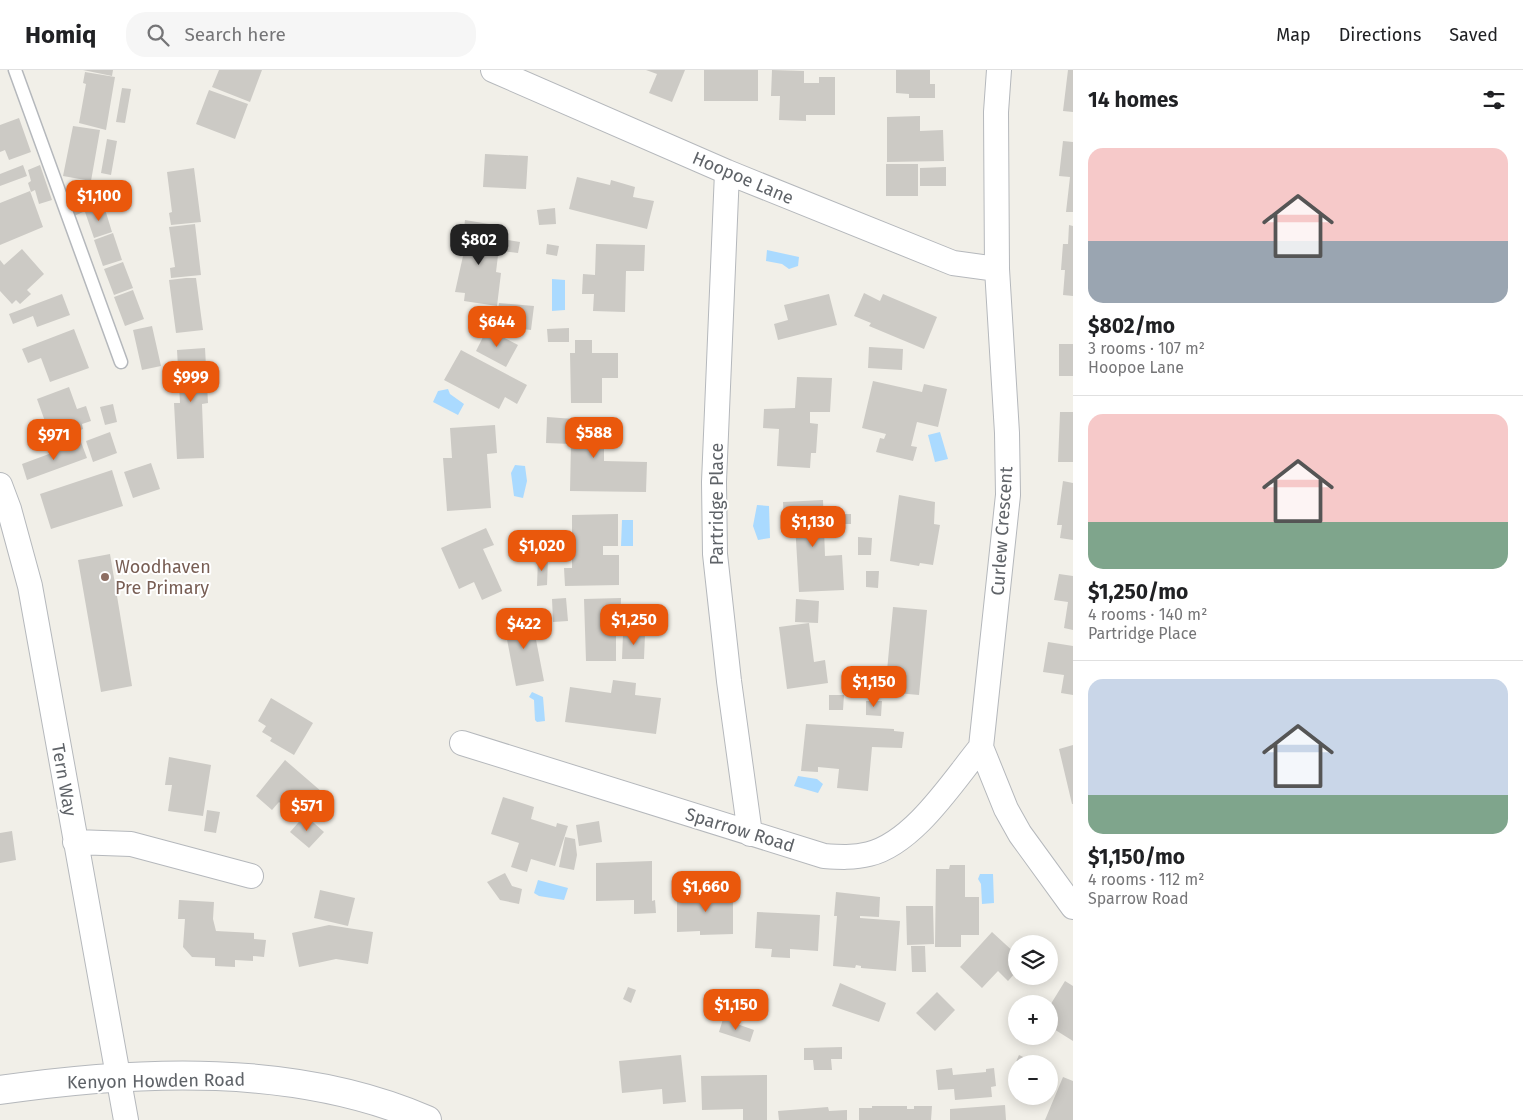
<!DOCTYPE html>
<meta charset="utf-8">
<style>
:root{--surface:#fff;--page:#f6f6f6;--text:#202124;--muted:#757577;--line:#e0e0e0;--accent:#ea580c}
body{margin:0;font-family:"Fira Sans",sans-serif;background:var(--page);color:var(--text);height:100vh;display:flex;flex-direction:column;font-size:19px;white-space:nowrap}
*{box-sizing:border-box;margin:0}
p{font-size:16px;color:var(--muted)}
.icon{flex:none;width:28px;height:28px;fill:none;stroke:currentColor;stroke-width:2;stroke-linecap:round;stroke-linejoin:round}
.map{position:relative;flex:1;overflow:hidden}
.sheet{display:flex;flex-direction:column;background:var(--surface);width:450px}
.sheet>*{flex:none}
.fabs{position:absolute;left:1008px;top:865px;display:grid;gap:10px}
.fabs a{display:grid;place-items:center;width:50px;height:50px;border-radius:50%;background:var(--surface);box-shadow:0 2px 12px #0003;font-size:25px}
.price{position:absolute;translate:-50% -42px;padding:0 11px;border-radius:10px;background:var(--accent);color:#fff;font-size:16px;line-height:32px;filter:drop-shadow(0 1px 2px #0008)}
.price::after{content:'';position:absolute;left:50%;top:30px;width:15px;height:11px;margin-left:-8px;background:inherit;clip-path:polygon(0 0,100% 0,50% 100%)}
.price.selected{background:#222;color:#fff}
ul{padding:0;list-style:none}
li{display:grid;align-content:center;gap:10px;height:265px;padding:0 15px}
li+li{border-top:1px solid var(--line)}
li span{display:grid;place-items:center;height:155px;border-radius:15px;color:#555}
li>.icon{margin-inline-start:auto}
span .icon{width:90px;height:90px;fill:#fffc;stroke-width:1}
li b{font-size:21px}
h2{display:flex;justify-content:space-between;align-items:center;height:60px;padding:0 15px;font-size:21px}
header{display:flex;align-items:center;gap:30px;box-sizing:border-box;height:70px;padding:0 25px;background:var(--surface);border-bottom:1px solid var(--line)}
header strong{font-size:24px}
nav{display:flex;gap:28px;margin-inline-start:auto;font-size:18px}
.search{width:350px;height:45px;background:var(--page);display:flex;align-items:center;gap:12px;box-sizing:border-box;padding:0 18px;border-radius:20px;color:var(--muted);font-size:19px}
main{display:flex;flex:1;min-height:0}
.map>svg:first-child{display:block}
.water{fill:#aadaff}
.building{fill:#cccac5}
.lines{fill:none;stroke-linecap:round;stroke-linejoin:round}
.service-casing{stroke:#b5b8bc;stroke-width:15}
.minor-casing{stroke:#b5b8bc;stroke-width:26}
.tertiary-casing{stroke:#b5b8bc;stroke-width:30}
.service{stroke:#fff;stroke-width:12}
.minor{stroke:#fff;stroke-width:24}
.tertiary{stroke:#fff;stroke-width:28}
.education-dot{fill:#8d6e63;stroke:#fff;stroke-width:2}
.labels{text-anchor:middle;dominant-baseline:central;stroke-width:4;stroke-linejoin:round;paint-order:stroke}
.street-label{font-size:18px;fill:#5f6368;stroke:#fff}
.education-label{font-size:18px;fill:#785e54;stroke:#fff;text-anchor:start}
</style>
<header>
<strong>Homiq</strong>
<div class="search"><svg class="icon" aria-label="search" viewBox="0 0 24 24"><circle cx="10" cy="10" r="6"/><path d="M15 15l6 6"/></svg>Search here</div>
<nav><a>Map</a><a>Directions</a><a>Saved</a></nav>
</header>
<main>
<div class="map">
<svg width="1073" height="1050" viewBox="0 0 1073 1050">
<rect width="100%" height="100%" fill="#f1efe8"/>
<!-- water -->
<path class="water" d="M767 180 799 187 798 196 789 199 782 194 766 191Z
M552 209 565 210V240L552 241Z
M448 319 450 324 464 334 458 345 433 332 438 321Z
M940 362 948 389 935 392 928 365Z
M515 395 525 396 527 411 523 428 514 426 511 403Z
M757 435 769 436 770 468 758 470 753 456Z
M622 450H633V476H621Z
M532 622 543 627 545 651 537 652 535 650 534 630 529 627Z
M798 706 817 709 823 714 818 723 794 716Z
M980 804H993L994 833 982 834 981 814 978 809Z
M538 810 568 818 564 830 539 826 534 823Z"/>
<!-- building -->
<path class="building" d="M83 0H113L112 6Z
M219 0H262L250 32 212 17Z
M646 0H685L672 32 649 23 657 4Z
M704 0H758V31H704Z
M772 0 804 1V13H819V7H835V45H806V51L779 50 780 26H771Z
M896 0H930V14H935V28H909V24L896 23Z
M1068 0H1073V42L1063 41Z
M85 2 115 7 106 60 79 53 86 14 83 13Z
M122 18 131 19 125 53 116 52Z
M209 20 248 34 235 69 196 54Z
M920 46V61L943 60 944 91 887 92V47Z
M19 48 31 82 9 90 5 80 0 82V55Z
M73 56 100 60 91 111 63 106Z
M107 69 117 71 111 105 101 103Z
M1063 71 1073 72V142H1066L1070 107 1059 106Z
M485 84 528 86 526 119 483 117Z
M886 94H918V126H886Z
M23 95 27 106 0 116V104Z
M40 95 52 130 39 134 35 120 31 122 28 113 31 111 28 100Z
M946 97V116H920V98Z
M194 98 201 152 171 155 169 143 172 142 167 102Z
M577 107 610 115 611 110 635 117 633 127 654 131 647 159 569 139Z
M30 121 43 157 0 175V133Z
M93 125 96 136 72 147 68 134Z
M104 136 112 162 94 168 85 142Z
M555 138 556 154 539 155 537 140Z
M465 150 489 154 487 168 500 169 496 202 501 203 497 236 464 231 465 223 455 222 465 177H462Z
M195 154 201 205 171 208 170 198 175 197 169 157Z
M1069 155 1073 156V226L1063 225 1065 200H1061L1063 174H1068Z
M113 163 122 190 103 196 94 170Z
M503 169 520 172 518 183 501 181Z
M547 174 559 176 557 186 546 184Z
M596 174 645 175 644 201H626L625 242 593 241 594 224H582L583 204 595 205Z
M22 179 44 204 27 220 31 224 20 234 16 230 12 234 0 221V190L4 195Z
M123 192 133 218 114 225 104 199Z
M186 208H196L203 260 176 263 169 210Z
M133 220 144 249 125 256 114 227Z
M864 223 880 231 883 224 937 247 924 279 869 256 871 253 854 246Z
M62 224 70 245 37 257 33 246 13 254 9 244Z
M829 224 837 255 778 270 774 254 788 250 784 235Z
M499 233 534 236 531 260 496 256Z
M152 256 161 296 142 300 133 260Z
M569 258V272H548L547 259Z
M74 259 89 298 50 312 41 288 28 293 22 279Z
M487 259 518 275 506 297 476 281Z
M575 270H592V283H618V308H602V333H571L570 283H575Z
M1059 274H1073V306H1059Z
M869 277 903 279 902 300 868 298Z
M205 278 208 333 202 334 204 388 177 389 174 333H180L177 280Z
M461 280 527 315 517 334 505 327 499 339 444 310Z
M797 307 832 308 830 342H810V353L818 354 816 383H811L810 398 777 396 779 359 763 358 764 339 795 338Z
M873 311 922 322 924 314 947 319 938 357 917 352 911 376 917 377 913 391 876 382 880 368 884 369 886 364 862 358Z
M69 317 77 339 86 336 91 351 82 354 83 359 52 371 37 329Z
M113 334 117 352 105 355 100 337Z
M1060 342H1073V392H1058Z
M547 347 601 351V371H604V391L647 392 646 422 570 421 571 374 546 373Z
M495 355 497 383 487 384 491 438 447 441 443 388H452L450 358Z
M110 362 117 383 93 392 86 371Z
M81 372 87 388 27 410 22 394Z
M151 393 160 419 133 428 124 402Z
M112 400 123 436 51 459 40 424Z
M1063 411 1073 413V470L1060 468 1062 455H1057Z
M899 425 935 432 934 454 940 455 933 495 920 493 919 496 890 491Z
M823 430 825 486 842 485 844 520 799 522 795 453H784L783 432Z
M618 444V476H603V485H619V515L565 516 564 498H572V445Z
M845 444H851V454H845Z
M486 458 494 475 483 479 502 521 482 530 474 512 459 519 441 478Z
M858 467 872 468 871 485H858Z
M543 473H560L559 487H543Z
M110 484 132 616 101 622 78 490Z
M538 488H548L547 515 537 516Z
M866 501H879L878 518 866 517Z
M1059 504 1073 506V560L1064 558 1068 532 1054 530Z
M566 528 568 551 553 552 552 529Z
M621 528 620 563H616V591H586L584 529Z
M796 529 819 531 818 553 795 552Z
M893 537 927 540 919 625 885 622Z
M531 544 544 611 516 616 503 549Z
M809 553 814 592 825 590 828 613 787 619 779 557Z
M623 564H645L644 589H622Z
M1048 572 1073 576V625L1061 623 1064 605 1043 602Z
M613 610 636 613 635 625 661 628 656 664 565 652 570 617 611 623Z
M829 625H844L843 640H829Z
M271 628 313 653 294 685 270 671 272 668 262 662 266 656 258 651Z
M866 631H882L881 646 866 645Z
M806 654 894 659V661L904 662 902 678 872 677 868 721 837 718 839 699 818 697V702L801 701Z
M1073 675V734H1072L1059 679Z
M169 687 211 695 203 746 168 741 172 715H165Z
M285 690 322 722 299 749 279 732 272 740 256 726Z
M503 727 534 737 531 749 556 757 557 753 568 756 555 796 531 789 527 802 511 797 519 773 491 764Z
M207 740 220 742 216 763 204 761Z
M305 745 324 762 309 778 290 762Z
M599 751 602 772 579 776 576 755Z
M12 761 16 790 0 793V763Z
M565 767 575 769 577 785 574 800 559 797Z
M652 791V831L655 830 656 843 634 844V830L596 831V793Z
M950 795H965V827H979V865H961V877H935L936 799H949Z
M505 803 512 816 522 819 519 834 500 830 487 812Z
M320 820 355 828 348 856 314 848Z
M836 822 880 827 879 847 860 846V848L900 851 896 901 861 898V896L856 895 855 898 833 896 837 846H834Z
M733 823V864L700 865V861L677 862V824Z
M179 830 214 832 213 849 216 861 254 863V869L266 870 264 887 253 886V891L235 890V897L215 896V888L192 887 183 877 185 849H178Z
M906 836H933L934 874 907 875Z
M757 842 820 845 818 881 790 879V888L771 887 772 879 755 878Z
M329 855 373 862 368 894 336 889 299 897 292 863Z
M992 862 1016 884V902L1008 911 998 901 982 918 960 897Z
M911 876H925L926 902H912Z
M1065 911 1073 916V971L1049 956V937Z
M840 913 886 933 879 952 832 936Z
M628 917 636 920 631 933 623 929Z
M937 922 955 940 935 961 916 943Z
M723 949 754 960 750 972 719 962Z
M842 977V989H831L832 1000H814L813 990H804V978Z
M681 985 686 1032 663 1034 662 1019 622 1023 619 991Z
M1019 985 1038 994H1016V1005L1011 1003Z
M952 998 953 1005 986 1002V999L994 998 996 1016 991 1017 992 1027 955 1030 954 1019 938 1020 936 1000Z
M767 1005V1050H743V1039L702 1040 701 1006Z
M1063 1007 1073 1011V1050H1045Z
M1005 1035 1006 1050H950V1039Z
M872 1036H907V1039H914V1036H932L931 1050H859V1038H872Z
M828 1037 829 1041 847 1040V1050H779L778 1041Z"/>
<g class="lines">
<!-- service casing -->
<g class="service-casing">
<path id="service" d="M15 0 121 292"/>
</g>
<!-- minor casing -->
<g class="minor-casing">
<path id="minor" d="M493 0 727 102 953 193 997 199
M999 0 996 42 997 199 1007 363 1008 425 981 677 1006 739 1020 764 1073 837
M727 102 714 412 715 484 729 611 750 764
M0 415 9 439 30 516 126 1050
M462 673 824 786C839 787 854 788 869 784 914 773 953 711 981 677
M75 772 131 774 251 806"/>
</g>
<!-- tertiary casing -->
<g class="tertiary-casing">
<path id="tertiary" d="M0 1020C139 1000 296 993 427 1050"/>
</g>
<!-- service -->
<use href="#service" class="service"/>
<!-- minor -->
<use href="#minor" class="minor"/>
<!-- tertiary -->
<use href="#tertiary" class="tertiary"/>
</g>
<!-- markers -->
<circle class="education-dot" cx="105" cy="507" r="5"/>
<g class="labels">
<!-- street labels -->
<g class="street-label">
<text transform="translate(743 108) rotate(23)">Hoopoe Lane</text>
<text transform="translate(717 434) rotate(-90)">Partridge Place</text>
<text transform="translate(1002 461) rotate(-86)">Curlew Crescent</text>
<text transform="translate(64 710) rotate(80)">Tern Way</text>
<text transform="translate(740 760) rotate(17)">Sparrow Road</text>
<text transform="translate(156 1011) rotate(-1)">Kenyon Howden Road</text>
</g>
<!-- education labels -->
<g class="education-label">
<text x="115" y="497">Woodhaven<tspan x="115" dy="21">Pre Primary</tspan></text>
</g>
</g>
</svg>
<div class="fabs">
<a><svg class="icon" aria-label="layers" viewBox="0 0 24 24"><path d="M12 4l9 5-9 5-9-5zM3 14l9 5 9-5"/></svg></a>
<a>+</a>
<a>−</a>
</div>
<b class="price" style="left:99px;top:152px">$1,100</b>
<b class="price selected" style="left:479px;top:196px">$802</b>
<b class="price" style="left:497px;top:278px">$644</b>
<b class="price" style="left:191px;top:333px">$999</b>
<b class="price" style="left:594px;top:389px">$588</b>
<b class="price" style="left:54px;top:391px">$971</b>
<b class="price" style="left:813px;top:478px">$1,130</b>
<b class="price" style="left:542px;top:502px">$1,020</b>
<b class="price" style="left:634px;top:576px">$1,250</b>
<b class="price" style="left:524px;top:580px">$422</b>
<b class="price" style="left:874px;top:638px">$1,150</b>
<b class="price" style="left:307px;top:762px">$571</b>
<b class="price" style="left:706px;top:843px">$1,660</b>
<b class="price" style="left:736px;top:961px">$1,150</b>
</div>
<section class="sheet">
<h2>14 homes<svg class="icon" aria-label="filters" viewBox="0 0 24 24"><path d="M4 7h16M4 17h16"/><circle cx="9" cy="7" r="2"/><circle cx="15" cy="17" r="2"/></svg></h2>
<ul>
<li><span style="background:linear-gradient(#f6c9c9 60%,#9aa5b1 0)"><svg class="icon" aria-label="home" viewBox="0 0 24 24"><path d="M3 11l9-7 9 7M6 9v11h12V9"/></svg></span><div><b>$802/mo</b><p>3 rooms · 107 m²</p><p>Hoopoe Lane</p></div></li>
<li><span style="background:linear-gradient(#f6c9c9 70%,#7fa58c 0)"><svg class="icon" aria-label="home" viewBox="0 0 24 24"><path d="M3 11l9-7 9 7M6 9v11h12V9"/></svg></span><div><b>$1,250/mo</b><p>4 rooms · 140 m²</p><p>Partridge Place</p></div></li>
<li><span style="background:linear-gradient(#c9d6e8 75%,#7fa58c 0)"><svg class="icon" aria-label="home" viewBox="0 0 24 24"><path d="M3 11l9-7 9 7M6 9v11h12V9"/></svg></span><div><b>$1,150/mo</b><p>4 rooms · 112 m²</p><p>Sparrow Road</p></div></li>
</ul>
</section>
</main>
